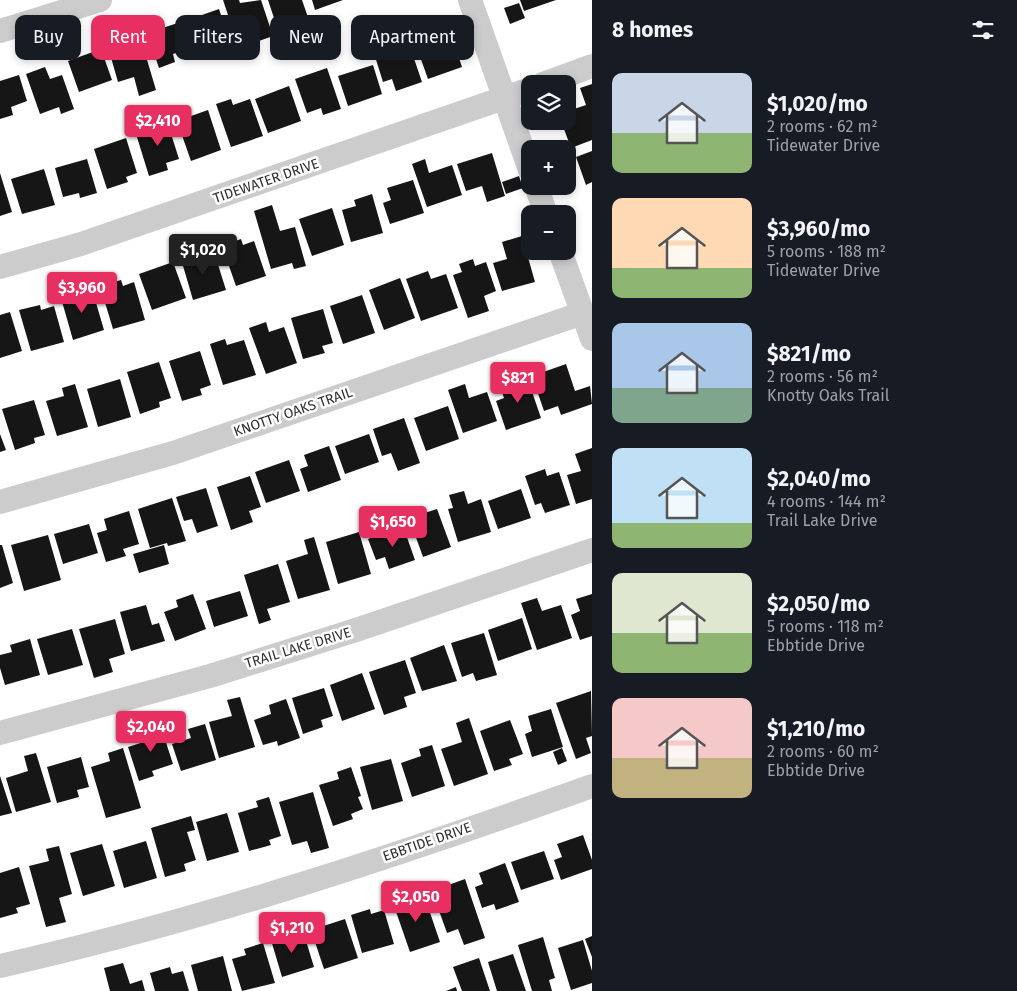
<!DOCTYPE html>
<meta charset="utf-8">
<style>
:root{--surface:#171b24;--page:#20242c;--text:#f1f3f6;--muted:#9ea1a6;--accent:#e82f62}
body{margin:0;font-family:"Fira Sans",sans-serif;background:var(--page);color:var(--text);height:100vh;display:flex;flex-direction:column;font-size:19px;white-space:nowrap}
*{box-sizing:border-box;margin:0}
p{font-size:16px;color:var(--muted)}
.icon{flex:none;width:28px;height:28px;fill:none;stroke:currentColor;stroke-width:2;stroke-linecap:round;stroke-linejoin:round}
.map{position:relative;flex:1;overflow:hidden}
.drawer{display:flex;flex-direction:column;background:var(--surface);width:425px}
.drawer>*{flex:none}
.banner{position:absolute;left:15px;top:15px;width:475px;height:45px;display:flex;gap:10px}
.buttons{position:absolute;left:521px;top:75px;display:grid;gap:10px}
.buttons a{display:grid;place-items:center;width:55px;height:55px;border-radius:10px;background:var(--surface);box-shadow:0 2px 8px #0003;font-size:25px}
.price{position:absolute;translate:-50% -42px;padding:0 11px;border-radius:5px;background:var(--accent);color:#fff;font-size:16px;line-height:32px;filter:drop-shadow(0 1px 2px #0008)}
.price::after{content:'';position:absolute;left:50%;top:30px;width:15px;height:11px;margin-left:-8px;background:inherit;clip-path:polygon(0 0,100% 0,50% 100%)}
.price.active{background:#222;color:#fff}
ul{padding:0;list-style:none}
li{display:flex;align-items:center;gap:15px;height:125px;padding:0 20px}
li span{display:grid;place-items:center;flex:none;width:140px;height:100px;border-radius:10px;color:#555}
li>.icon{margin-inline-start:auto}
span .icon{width:60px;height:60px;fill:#fffc;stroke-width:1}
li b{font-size:21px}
h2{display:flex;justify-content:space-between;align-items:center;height:60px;padding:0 20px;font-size:21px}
.chip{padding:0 18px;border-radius:10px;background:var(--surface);box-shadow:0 2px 8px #0003;font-size:18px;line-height:45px}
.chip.active{background:var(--accent);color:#fff}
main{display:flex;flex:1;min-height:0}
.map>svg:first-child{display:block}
.building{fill:#161616}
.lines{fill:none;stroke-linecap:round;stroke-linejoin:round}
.minor{stroke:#ccc;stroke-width:24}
.labels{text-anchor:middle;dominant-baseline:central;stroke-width:5;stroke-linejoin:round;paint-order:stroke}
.street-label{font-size:14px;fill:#2f2f2f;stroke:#fff}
</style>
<main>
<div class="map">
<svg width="592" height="991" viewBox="0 0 592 991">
<rect width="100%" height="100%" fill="#fff"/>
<!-- building -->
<path class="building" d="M223 0H239L240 3 261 0 273 36 239 48Z
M268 0H302L310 23 279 33Z
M312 0H343L315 10Z
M520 0H556L524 11Z
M519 3 525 18 510 24 504 8Z
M219 9 229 39 196 50 185 21Z
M459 18 466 35 453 40 462 67 428 79 418 51 432 46 426 30Z
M181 22 190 48 173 54 175 62 159 68 147 33Z
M407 38 422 82 396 91 392 79 383 82 373 50Z
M126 42 131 57 145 53 156 90 139 96 134 77 118 82 108 47Z
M101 49 112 80 79 92 68 61Z
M373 65 382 94 348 106 338 76Z
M45 67 50 79 62 75 74 109 61 114 59 107 40 114 26 74Z
M327 68 341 109 323 115 321 108 307 113 295 79Z
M19 75 27 101 11 107 13 115 0 119V81Z
M592 84V140L571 148 561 121H568V111L586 105 580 88Z
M289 86 301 121 268 133 255 99Z
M231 99 233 105 250 99 263 136 231 147 216 104Z
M208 110 221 150 191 161 177 121Z
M166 118 179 159 166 163 168 170 149 176 136 134 153 128 151 122Z
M126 138 137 173 126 177 128 182 107 189 94 149Z
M592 151V182L586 185 576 157Z
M492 153 505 196 487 202 482 186 466 191 457 164Z
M87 159 97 193 80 198 79 193 63 197 55 168Z
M425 159 429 173 452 165 462 195 427 207 412 164Z
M44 169 55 205 22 214 11 179Z
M0 173 12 212 0 216Z
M519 176 523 188 506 194 502 182Z
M413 180 424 213 390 224 383 203 391 200 387 188Z
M372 194 383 233 351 242 342 210 356 206 354 200Z
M272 205 280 231 295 227 306 266 294 269 292 263 271 269 254 211Z
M332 208 344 245 312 256 299 219Z
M522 236 535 282 502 291 493 263 507 259 502 242Z
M241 239 243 245 254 241 266 276 236 286 222 246Z
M201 253 202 259 215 255 226 290 193 300 181 259Z
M473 259 475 266 486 262 496 291 484 296 489 311 468 318 453 275 462 272 459 264Z
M173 262 186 298 152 310 139 274Z
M428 271 431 279 446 274 458 308 421 321 406 279Z
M400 278 415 318 384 330 369 290Z
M121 280 123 286 134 282 145 320 113 329 100 286Z
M92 289 104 330 73 340 61 298Z
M362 295 375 333 343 344 330 306Z
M40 305 41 310 54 306 64 342 31 351 19 310Z
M323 309 333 343 322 346 325 353 303 359 291 318Z
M10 312 22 351 0 358V315Z
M266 322 269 332 284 327 297 363 266 374 249 328Z
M225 339 227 345 244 340 256 375 223 385 210 344Z
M200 351 211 385 200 389 202 395 182 401 169 361Z
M159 362 171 398 159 402 160 407 140 414 127 372Z
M566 364 575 391 590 386 592 404 561 415 558 406 544 411 532 376Z
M527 377 541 418 506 430 496 401 504 398 500 386Z
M120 379 131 417 98 427 87 389Z
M75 384 88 427 57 436 46 401 64 396 62 388Z
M465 384 469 398 487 392 497 421 463 433 448 390Z
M34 400 45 435 34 438 35 443 15 450 2 409Z
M448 406 459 439 426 451 414 418Z
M404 418 420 463 398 471 391 453 382 456 373 429Z
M0 434 6 450 0 452Z
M369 434 379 462 345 474 335 446Z
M329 446 341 480 308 492 300 469 308 466 304 455Z
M592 448V499L576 504 567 475 581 471 575 454Z
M289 460 300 491 266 503 255 472Z
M545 469 547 476 559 472 570 505 545 513 541 503 535 505 525 476Z
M250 476 261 507 249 511 253 522 231 530 217 487Z
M206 488 218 526 197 533 192 519 184 521 176 497Z
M521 489 531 518 498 529 488 501Z
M464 491 468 504 481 499 491 532 458 542 448 509 453 508 449 495Z
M172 498 186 541 168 546 167 543 150 548 138 509Z
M437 509 451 547 423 557 409 518Z
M129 511 139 544 123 549 126 556 106 562 97 533 107 530 104 519Z
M89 524 98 553 63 564 54 534Z
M403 526 415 560 389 569 385 557 376 560 368 539Z
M359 532 371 574 338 584 326 542Z
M48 535 61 580 24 591 11 545Z
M314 537 330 590 298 599 286 561 308 554 304 540Z
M0 545H2L13 583 0 588Z
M164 545 169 564 139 573 133 554Z
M278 564 290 602 267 609 271 620 259 624 244 575Z
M240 591 248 616 214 627 206 601Z
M193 594 206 629 175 641 164 612 178 607 176 600Z
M592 594V636L580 640 571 615 580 611 576 599Z
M537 598 542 611 561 605 572 638 537 650 521 603Z
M146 605 152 625 159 623 165 641 131 651 120 612Z
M522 618 532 649 498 661 488 630Z
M115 619 125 654 109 659 113 672 94 678 79 629Z
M72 629 83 665 48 675 37 639Z
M484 633 497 675 476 681 473 673 462 677 451 643Z
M30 639 40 675 5 685 0 668V655L12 652 10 645Z
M444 645 457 681 422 691 410 658Z
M405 660 416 693 404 697 407 707 384 715 369 672Z
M362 673 375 709 342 721 330 685Z
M324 688 333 716 321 720 323 727 303 734 292 698Z
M591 691 592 736 586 738 591 753 576 759 556 703Z
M240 697 255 747 219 758 209 722 232 716 227 700Z
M286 699 300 738 278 746 277 741 263 745 254 720 271 714 269 705Z
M551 709 563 747 532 757 525 734 532 731 528 716Z
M469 718 488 774 454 786 441 749 462 742 456 723Z
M510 720 523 754 509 759 512 765 494 771 480 731Z
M159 721 173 764 152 771 154 776 139 781 128 747 150 740 145 726Z
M205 724 216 760 181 771 172 744 191 738 188 729Z
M432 745 445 786 412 797 401 763 421 756 419 749Z
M123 748 141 808 106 818 91 767 110 761 108 753Z
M562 748 567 761 558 765 553 752Z
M36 753 51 802 16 812 6 778 28 771 24 756Z
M81 757 89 787 77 790 79 797 57 803 47 767Z
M391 759 403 801 372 810 360 767Z
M351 767 361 796 358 797 363 809 351 814 353 819 333 826 319 785 339 779 337 772Z
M0 776 12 813 0 816Z
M313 792 329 848 311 853 307 841 292 845 279 802Z
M269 797 281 836 269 840 271 845 249 851 238 813 258 807 256 801Z
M227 813 239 852 207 861 196 822Z
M191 816 195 830 187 832 196 860 184 864 186 871 165 877 151 828Z
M583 835 592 860V869L561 880 554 860 562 857 557 844Z
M146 841 157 878 124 888 113 851Z
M102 844 115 886 83 896 70 853Z
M59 846 72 894 59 898 66 922 46 927 29 866 49 861 46 849Z
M544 851 554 879 521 890 511 862Z
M505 863 519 902 496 910 494 904 482 908 475 887 483 884 479 873Z
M19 867 30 904 16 908 18 913 0 918V873Z
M465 879 485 938 464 945 458 929 447 933 432 891Z
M412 896 414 901 425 898 440 942 410 952 393 903Z
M370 909 371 914 384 910 394 944 362 953 351 915Z
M345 919 358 958 324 969 311 930Z
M303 931 314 967 282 977 271 940Z
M592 936V957L585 939Z
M543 937 555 978 549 980 552 991H532L518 945Z
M583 940 592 971V983L571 990 558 948Z
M263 943 275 983 242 991 232 959 246 955 244 949Z
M513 954 526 991H497L488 962Z
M223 956 232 991H198L191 965Z
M479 958 490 991H462L453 967Z
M123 963 130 984 142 980 145 991H110L104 968Z
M170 967 172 974 183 971 189 991H155L150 973Z
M456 987 457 991H446Z"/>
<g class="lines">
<!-- minor -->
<path class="minor" d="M470 0 530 170
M0 31 100 0
M543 84 592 66
M536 186 546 214
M560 251 592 339
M0 267 81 244 530 89
M0 502 173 453 583 313
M0 733 210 676 359 629 592 550
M0 966C201 921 398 855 592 786"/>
</g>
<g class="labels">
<!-- street labels -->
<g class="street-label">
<text transform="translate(266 181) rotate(-19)">TIDEWATER DRIVE</text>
<text transform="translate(293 412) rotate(-19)">KNOTTY OAKS TRAIL</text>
<text transform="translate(298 648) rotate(-17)">TRAIL LAKE DRIVE</text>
<text transform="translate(427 842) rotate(-19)">EBBTIDE DRIVE</text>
</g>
</g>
</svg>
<div class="buttons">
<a><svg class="icon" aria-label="layers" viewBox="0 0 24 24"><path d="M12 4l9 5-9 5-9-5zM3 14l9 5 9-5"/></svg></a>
<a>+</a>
<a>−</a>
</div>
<b class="price" style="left:158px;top:147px">$2,410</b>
<b class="price active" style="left:203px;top:276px">$1,020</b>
<b class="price" style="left:82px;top:314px">$3,960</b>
<b class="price" style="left:518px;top:404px">$821</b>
<b class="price" style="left:393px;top:548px">$1,650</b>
<b class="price" style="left:151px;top:753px">$2,040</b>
<b class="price" style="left:416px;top:923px">$2,050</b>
<b class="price" style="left:292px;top:954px">$1,210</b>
<div class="banner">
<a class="chip">Buy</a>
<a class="chip active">Rent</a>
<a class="chip">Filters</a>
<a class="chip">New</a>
<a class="chip">Apartment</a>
</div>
</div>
<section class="drawer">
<h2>8 homes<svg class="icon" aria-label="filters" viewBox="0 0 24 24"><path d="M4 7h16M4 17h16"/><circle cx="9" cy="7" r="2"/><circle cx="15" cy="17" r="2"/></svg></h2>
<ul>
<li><span style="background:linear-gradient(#c9d6e8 60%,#8fb573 0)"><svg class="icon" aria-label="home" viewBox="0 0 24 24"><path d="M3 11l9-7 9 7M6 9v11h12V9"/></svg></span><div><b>$1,020/mo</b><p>2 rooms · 62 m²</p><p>Tidewater Drive</p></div></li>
<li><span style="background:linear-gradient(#ffd9b3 70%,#8fb573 0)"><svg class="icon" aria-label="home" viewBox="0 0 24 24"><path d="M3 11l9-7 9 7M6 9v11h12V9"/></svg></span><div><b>$3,960/mo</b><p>5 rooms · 188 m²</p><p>Tidewater Drive</p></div></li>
<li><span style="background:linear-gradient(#a9c7e8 65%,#7fa58c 0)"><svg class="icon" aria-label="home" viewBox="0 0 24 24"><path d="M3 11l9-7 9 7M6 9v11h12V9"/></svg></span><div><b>$821/mo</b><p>2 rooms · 56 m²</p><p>Knotty Oaks Trail</p></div></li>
<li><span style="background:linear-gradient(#bfe0f5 75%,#8fb573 0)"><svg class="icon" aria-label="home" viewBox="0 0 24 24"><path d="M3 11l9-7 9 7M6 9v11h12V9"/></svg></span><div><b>$2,040/mo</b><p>4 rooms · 144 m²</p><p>Trail Lake Drive</p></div></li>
<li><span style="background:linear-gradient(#dfe7d0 60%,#8fb573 0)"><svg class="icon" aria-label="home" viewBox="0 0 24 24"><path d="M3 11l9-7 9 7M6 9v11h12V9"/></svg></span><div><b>$2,050/mo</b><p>5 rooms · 118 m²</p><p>Ebbtide Drive</p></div></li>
<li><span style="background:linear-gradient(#f6c9c9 60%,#c2b280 0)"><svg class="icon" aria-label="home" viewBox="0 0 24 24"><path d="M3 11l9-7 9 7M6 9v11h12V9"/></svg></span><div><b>$1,210/mo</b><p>2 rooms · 60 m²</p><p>Ebbtide Drive</p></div></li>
</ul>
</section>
</main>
